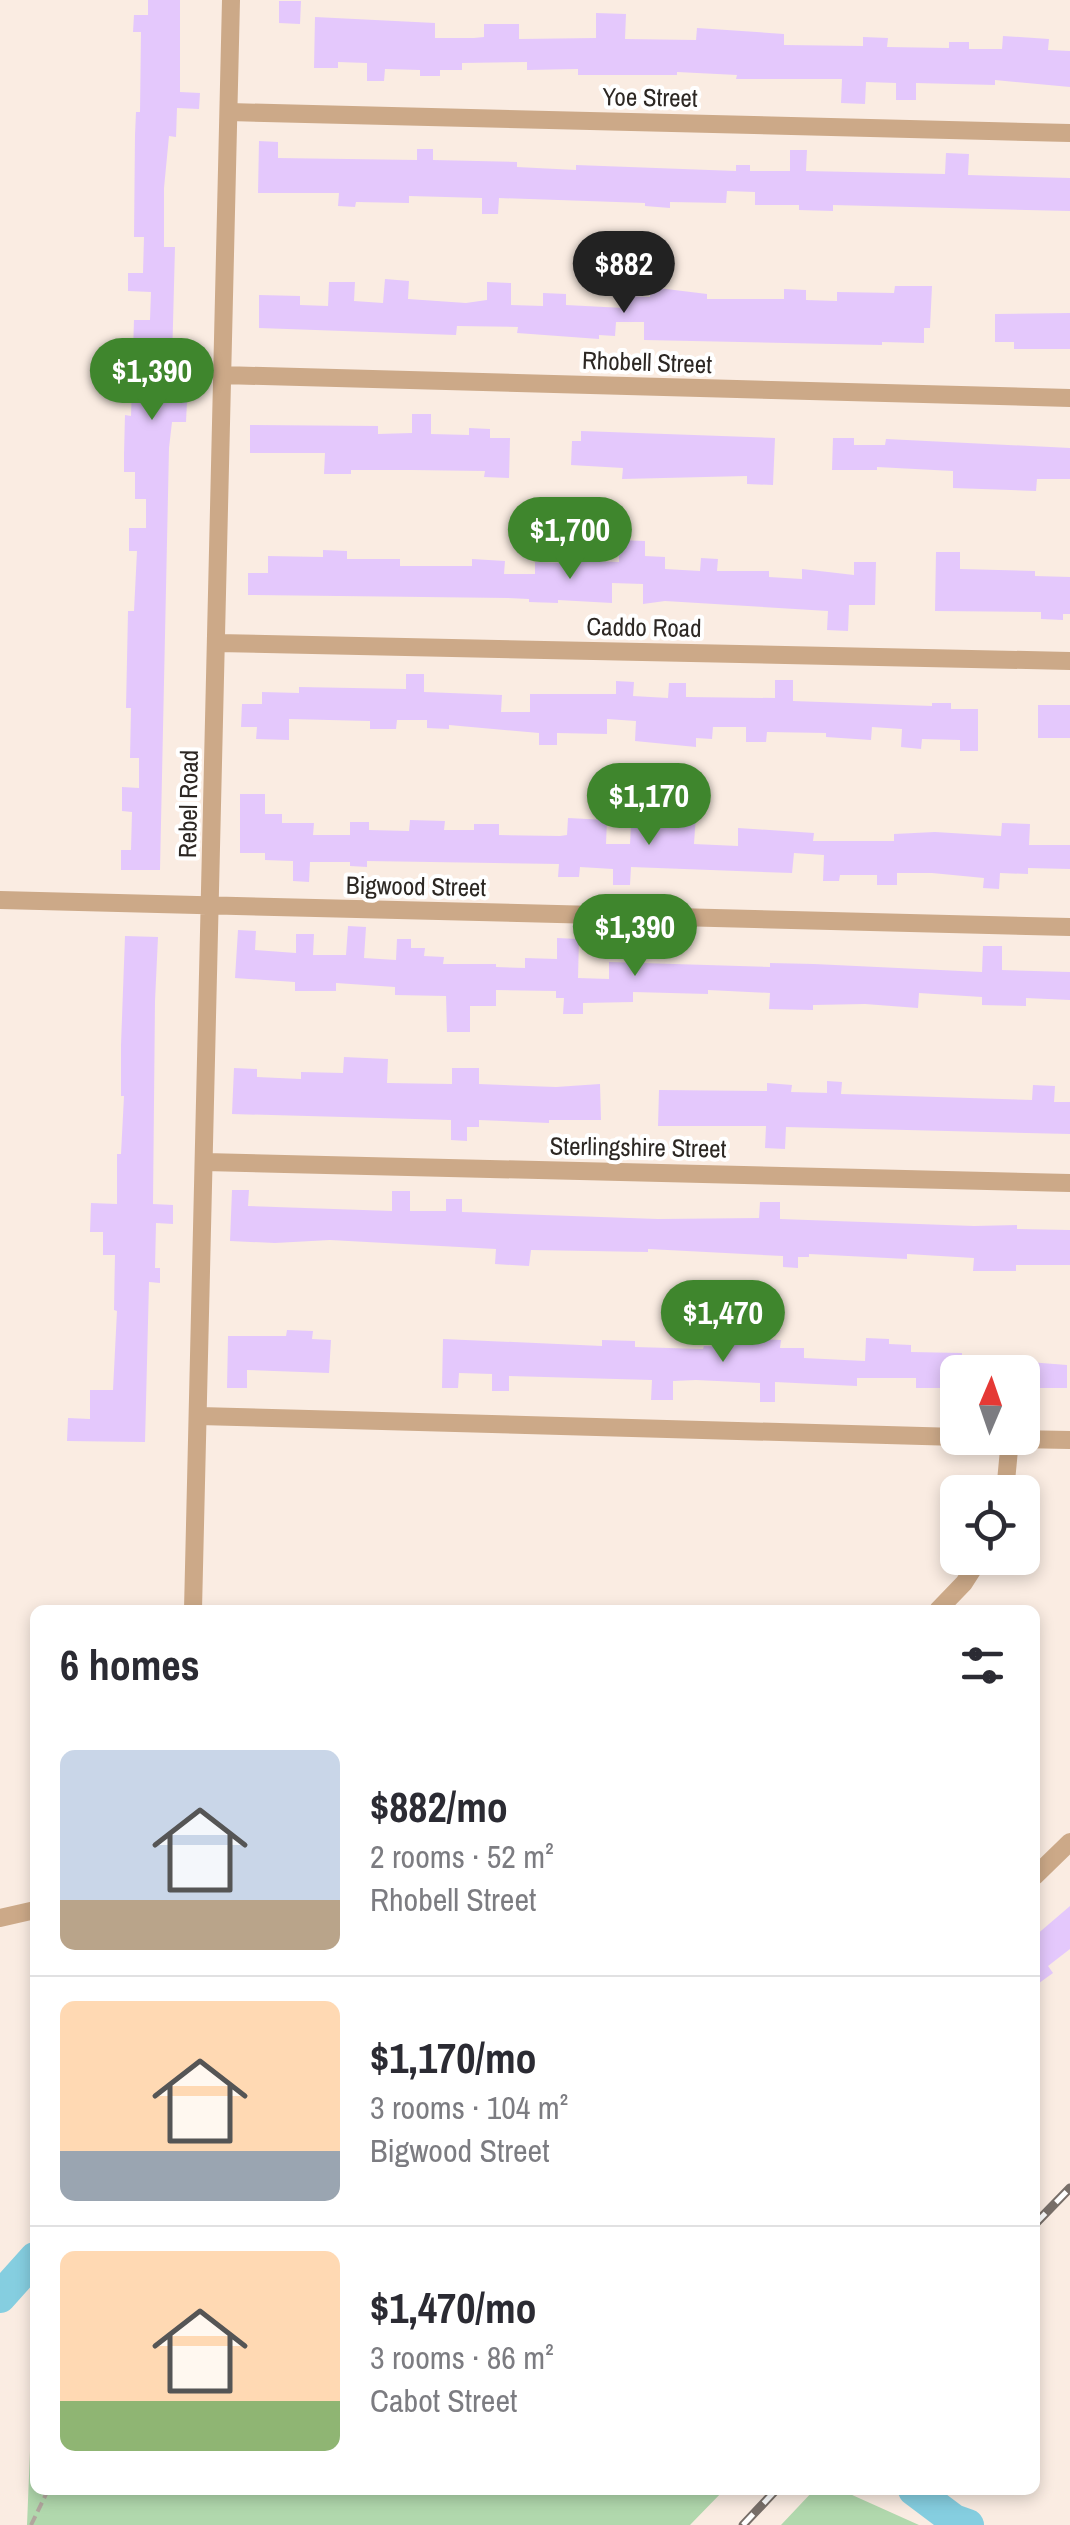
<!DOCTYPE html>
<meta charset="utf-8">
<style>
:root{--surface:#fff;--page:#f7f7f7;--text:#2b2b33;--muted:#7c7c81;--line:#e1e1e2;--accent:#3f862d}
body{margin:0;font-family:"Archivo Narrow",sans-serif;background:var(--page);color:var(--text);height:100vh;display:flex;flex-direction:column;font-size:38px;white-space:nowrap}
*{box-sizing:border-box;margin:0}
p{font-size:32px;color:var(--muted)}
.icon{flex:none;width:55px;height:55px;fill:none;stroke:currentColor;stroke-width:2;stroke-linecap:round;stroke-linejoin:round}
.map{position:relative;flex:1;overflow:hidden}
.sheet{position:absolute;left:30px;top:1605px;width:1010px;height:890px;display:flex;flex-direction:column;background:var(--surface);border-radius:15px;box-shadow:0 5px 15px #0003}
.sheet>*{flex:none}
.needle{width:65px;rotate:2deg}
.tools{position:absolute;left:940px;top:1355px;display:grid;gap:20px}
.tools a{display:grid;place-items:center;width:100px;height:100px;border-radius:15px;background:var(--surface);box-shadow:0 5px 15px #0003;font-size:50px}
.price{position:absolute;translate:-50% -85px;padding:0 22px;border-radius:35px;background:var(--accent);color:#fff;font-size:32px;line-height:65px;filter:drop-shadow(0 2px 5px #0008)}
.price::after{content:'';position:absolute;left:50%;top:60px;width:30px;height:22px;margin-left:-15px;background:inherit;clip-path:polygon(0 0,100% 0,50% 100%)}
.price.current{background:#222;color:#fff}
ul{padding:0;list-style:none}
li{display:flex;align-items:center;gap:30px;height:250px;padding:0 30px}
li+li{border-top:2px solid var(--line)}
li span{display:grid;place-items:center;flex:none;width:280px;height:200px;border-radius:15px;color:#555}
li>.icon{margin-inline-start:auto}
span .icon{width:120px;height:120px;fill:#fffc;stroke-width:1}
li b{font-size:42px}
h2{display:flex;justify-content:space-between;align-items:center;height:120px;padding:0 30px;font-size:42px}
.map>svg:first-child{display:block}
.green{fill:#b1d8ad}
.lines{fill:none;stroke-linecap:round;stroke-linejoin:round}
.river{stroke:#85cee0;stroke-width:32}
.building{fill:#e4c8fc}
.path{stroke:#b1a69e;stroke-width:4;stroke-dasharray:10 5;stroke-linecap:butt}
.street{stroke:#cca988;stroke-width:18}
.rail-casing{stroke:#786f69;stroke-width:9}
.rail{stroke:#fff;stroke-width:5;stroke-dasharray:15;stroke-linecap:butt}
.labels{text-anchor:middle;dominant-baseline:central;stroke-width:8;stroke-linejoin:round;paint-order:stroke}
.street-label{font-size:25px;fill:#2c2723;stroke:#fff}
</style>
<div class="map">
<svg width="1070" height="2525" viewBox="0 0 1070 2525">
<rect width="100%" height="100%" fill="#faece2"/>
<!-- green -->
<path class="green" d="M35 2328V2490H724L690 2525H27Z
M814 2490H841L919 2525H781Z"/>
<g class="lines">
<!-- river -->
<path class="river" d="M0 2297 35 2258
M914 2490 954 2520 968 2525"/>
</g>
<!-- building -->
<path class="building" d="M148 0H180V92L200 93 199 109 177 108 176 137 169 136 164 188V247H175L171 401 187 402 186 422H172L169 448 160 870H121V850H131L132 812 122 811V787L139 788V758H130L131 708H126L128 611H134L137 551H129V528H146V499H135V472H124V454L125 415 131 416 134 320H150L151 292 128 291V273H143L144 237H134L135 135 136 112H140L141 32H133L134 15H148Z
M279 1H301L300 24 279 23Z
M596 13 626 14 625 39 696 40 697 28 784 34V45L863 46V37L888 38 887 47 949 48V42H969V49H1002L1003 36 1049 39 1048 50 1070 51V87L995 80V85L916 83V100H896V83L866 82 865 104 841 103 842 79H736L737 75 677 72V75H578V69L527 70V62L462 63V70H440V76H420V70L385 69 384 81H367V63L338 62V68H314L315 17 435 23V38H474L484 37V24H519V39L596 38Z
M259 141 278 142V158L417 160V149H433V160L517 162V167L576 170V165L736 171V165H750V171H790V150H807L806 171 945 174 946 153 969 154 968 175 1070 178V211L833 205V211L799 210V205H755V192L727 191 726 203 670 202V208L645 206V203L499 198 498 214H482V198L409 196V203L356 202 355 207 338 206 339 193H258Z
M385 279 409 281 408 299 466 303 487 300V282L511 283V305L543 306V293L566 294V305L624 308V296L650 297V287L707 294V299H784V289L806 290V300L837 301V292L894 293 895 286H932L930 328H924V343L882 342V345L644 340V322H616L615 336 599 335V339L517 333 518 327 457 326 456 335 259 328V295L300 296V305L328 306 329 282H355L354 301 383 303Z
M1070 313V349H1014V342H995V314Z
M412 414H431V434L469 435V428L490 429V438H510L509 478 484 477 485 471 412 470H351V474H324L325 453H250V425L378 426V434L412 433Z
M581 431 775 438 773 485 747 484V476L622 479 623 468 571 465 572 441H581Z
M833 438H854V445H885L886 439 1070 448V479H1037L1036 491 953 488V471L877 467V470H832Z
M619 540 645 541V556L665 557V569L700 571 701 558 718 559 717 571H769V577L802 579V569L854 575V562H876L875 605H849L848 631 827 630 828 611 665 601 643 604V584L612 583V603L558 600V603L529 602V599L508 598 248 595V573H268V556L323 557V550L347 551V559H400V566H472V559L505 561 504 574H535V562L566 563V542L590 543V561L619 562Z
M936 552H960V569L1035 571V576L1070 577V614H1063V620L1041 619V612L935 611Z
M406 674H424V692L502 695 501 712H530V694H616V681L634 682 633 696 668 698 669 683H686V697L775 698V680H793V701L932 706V703H951V709H978V751H960V740L922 739 921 749 901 747 902 729 872 727 871 740 826 737V733L767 732 766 742H746V727H713L712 739 696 738V747L635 741 636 721 607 719V734L557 733V745H539V733L449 725V729L427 728V720H397L396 729H370V721L289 719V740L256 739 257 727H241L242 704H262V692L299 693V687L406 689Z
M1038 705H1070V738H1038Z
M240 794H265V814H282V823H314L313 835H350V822H369V830L409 831 410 820 445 821 444 830H474V824H499V835L560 836 567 835 568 818 607 820 606 844H630L631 825H664L666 798 697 800 694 844 738 846V828L814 833 813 841H894V834L935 832 1001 836 1002 823 1030 824 1029 845H1070V869L1028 868V874L1000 873 999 889 983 888 984 878 932 873H897V885H877V875H840L839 881H823L824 855 794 853 792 873 631 867 630 885H613V869L580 867 579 877H558L559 864 367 861V867L350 866V862H310L309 882 293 881V861L265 860V853H240Z
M348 926 366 927 364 958 396 960 397 939H411V948H425L424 956 444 957 443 964H496V967L525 968V958L557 959V938L579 939 578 978 609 979V962L770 967V963L814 964 982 972 983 946H1002V970L1070 972V1000L1026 998V1006L982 1005V997L919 993 918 1008 865 1004 813 1005V1010L769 1009 770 993 708 990V994L633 992V1002L583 1003V1014H563L564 998H556V991L496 990V1006H470V1032H447L446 996 395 995V987L336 983V991H295V982L235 978 238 930 256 931 255 950 296 953V934H314L313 955H346Z
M125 936 158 937 155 1001 153 1204 173 1205V1224L156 1223 155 1268H160V1283L149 1282 145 1442 67 1441 68 1418 90 1419V1390H113L117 1311 114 1310 115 1255H103V1232H90L91 1203 117 1204V1154H121L124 1096H121V1045Z
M344 1057 388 1059 387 1083 452 1084V1068H479V1084L556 1087 600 1084 601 1120H549V1123L479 1120V1127H467V1141L451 1140V1120L232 1114 234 1068 257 1069V1077L301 1079V1072L343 1073Z
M827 1081 842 1082 841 1094 1032 1100 1033 1085 1055 1086 1054 1102H1070V1134L786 1127 785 1149 765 1148 766 1126H658L659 1090 767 1091V1083L792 1085 791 1092 827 1093Z
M232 1190H249L248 1206 392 1211V1191H410V1211H446V1199H462V1212L658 1219 759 1218 760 1202H780V1219L974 1226 1017 1225V1229L1070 1230V1265H1016V1271H973L974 1258 907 1254V1259L809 1254V1257H798V1268L783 1267V1256L648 1249V1252L531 1250 529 1266 495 1264 496 1249 330 1240 275 1243 230 1241Z
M287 1330 313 1331 312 1339 331 1340 329 1373 247 1370V1388H227L228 1336H286Z
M728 1338 781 1340 780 1348H804V1358L865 1361 866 1338 889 1339V1344L911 1345V1352L962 1353V1357L1067 1365V1388H1025V1372H958V1388H916V1378H857V1386L775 1382V1402H760V1383L696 1380 673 1381V1400H651L652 1380 509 1376V1391H492V1374L459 1373 458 1388H442L443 1339 602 1346V1340L635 1341V1347L703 1349 704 1346 728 1347Z
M1070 1906V1949L1048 1966 1053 1973 1035 1986V1936Z"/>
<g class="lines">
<!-- path -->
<path class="path" d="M31 2525 48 2490"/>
<!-- street -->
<path class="street" d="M229 112 1070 133
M222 375 1070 398
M217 643 1070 661
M0 900 1070 927
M205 1162 1070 1183
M199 1416 958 1437
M971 1438 1070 1440
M1005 1492 1010 1439
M193 1610 231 0
M938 1610 964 1583 980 1558
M1035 1876 1070 1842
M0 1918 35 1910"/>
<!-- rail casing -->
<g class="rail-casing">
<path id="rail" d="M1035 2224 1070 2188
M743 2525 776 2490"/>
</g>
<!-- rail -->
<use href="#rail" class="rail"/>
</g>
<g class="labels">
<!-- street labels -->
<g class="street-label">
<text transform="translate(650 97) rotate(1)">Yoe Street</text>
<text transform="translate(647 362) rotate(2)">Rhobell Street</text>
<text transform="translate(644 627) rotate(1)">Caddo Road</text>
<text transform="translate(188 804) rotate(-89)">Rebel Road</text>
<text transform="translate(416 886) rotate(1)">Bigwood Street</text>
<text transform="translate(638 1147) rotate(1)">Sterlingshire Street</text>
</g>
</g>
</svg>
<div class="tools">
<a><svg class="needle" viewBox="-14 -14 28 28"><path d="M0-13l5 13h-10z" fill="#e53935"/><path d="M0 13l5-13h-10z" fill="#7c7c81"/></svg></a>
<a><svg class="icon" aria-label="locate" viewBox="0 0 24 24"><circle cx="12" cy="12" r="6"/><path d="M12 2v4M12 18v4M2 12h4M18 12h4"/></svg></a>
</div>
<b class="price current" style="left:624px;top:316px">$882</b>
<b class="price" style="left:152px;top:423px">$1,390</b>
<b class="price" style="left:570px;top:582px">$1,700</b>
<b class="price" style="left:649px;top:848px">$1,170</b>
<b class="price" style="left:635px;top:979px">$1,390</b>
<b class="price" style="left:723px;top:1365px">$1,470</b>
<section class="sheet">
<h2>6 homes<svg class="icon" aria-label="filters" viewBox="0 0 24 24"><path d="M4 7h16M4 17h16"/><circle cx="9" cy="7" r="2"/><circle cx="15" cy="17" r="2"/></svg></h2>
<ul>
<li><span style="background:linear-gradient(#c9d6e8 75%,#b9a48a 0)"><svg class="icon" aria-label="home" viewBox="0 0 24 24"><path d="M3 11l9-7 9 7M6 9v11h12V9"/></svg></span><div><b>$882/mo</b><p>2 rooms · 52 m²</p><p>Rhobell Street</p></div></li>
<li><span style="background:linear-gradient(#ffd9b3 75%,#9aa5b1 0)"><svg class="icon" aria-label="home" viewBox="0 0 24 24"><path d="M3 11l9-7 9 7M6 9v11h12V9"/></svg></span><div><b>$1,170/mo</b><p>3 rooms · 104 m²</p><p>Bigwood Street</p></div></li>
<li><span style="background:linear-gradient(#ffd9b3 75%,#8fb573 0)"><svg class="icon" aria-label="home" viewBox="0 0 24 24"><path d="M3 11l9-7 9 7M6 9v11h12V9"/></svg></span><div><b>$1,470/mo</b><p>3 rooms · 86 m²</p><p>Cabot Street</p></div></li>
</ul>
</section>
</div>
